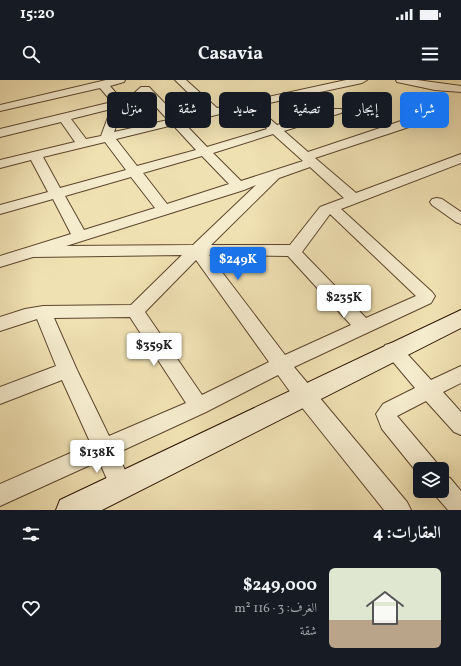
<!DOCTYPE html>
<html lang="ar">
<meta charset="utf-8">
<style>
:root{--surface:#171b24;--page:#20242c;--text:#f1f3f6;--muted:#9ea1a6;--line:#363941;--accent:#1a73e8}
body{margin:0;font-family:Vollkorn,Amiri,serif;background:var(--page);color:var(--text);direction:rtl;height:100vh;display:flex;flex-direction:column;font-size:15px;white-space:nowrap}
*{box-sizing:border-box;margin:0}
p{font-size:13px;color:var(--muted)}
.icon{flex:none;width:22px;height:22px;fill:none;stroke:currentColor;stroke-width:2;stroke-linecap:round;stroke-linejoin:round}
.map{position:relative;height:430px;overflow:hidden;direction:ltr}
.sheet{display:flex;flex-direction:column;background:var(--surface);flex:1}
.sheet>*{flex:none}
.banner{position:absolute;left:12px;top:12px;width:437px;height:36px;direction:rtl;display:flex;gap:8px}
.tools{position:absolute;left:413px;top:382px;display:grid;gap:8px}
.tools a{display:grid;place-items:center;width:36px;height:36px;border-radius:6px;background:var(--surface);box-shadow:0 4px 16px #0002;font-size:20px}
.price{position:absolute;translate:-50% -34px;padding:0 9px;border-radius:4px;background:#fff;color:#222;font-size:13px;line-height:26px;filter:drop-shadow(0 1px 2px #0008)}
.price::after{content:'';position:absolute;left:50%;top:24px;width:12px;height:9px;margin-left:-6px;background:inherit;clip-path:polygon(0 0,100% 0,50% 100%)}
.price.active{background:var(--accent);color:#fff}
ul{padding:0;list-style:none}
li{display:flex;align-items:center;gap:12px;height:100px;padding:0 20px}
li+li{border-top:1px solid var(--line)}
li span{display:grid;place-items:center;flex:none;width:112px;height:80px;border-radius:6px;color:#555}
li>.icon{margin-inline-start:auto}
span .icon{width:48px;height:48px;fill:#fffc;stroke-width:1}
li b{font-size:17px}
h2{display:flex;justify-content:space-between;align-items:center;height:48px;padding:0 20px;font-size:17px}
.chip{padding:0 14px;border-radius:6px;background:var(--surface);box-shadow:0 4px 16px #0002;font-size:14px;line-height:36px}
.chip.active{background:var(--accent);color:#fff}
.status{display:flex;justify-content:space-between;align-items:center;height:28px;padding:0 20px;background:var(--surface);direction:ltr}
.status svg{height:11px;fill:currentColor}
header{display:flex;justify-content:space-between;align-items:center;height:52px;padding:0 20px;background:var(--surface);font-size:18px;font-weight:700}
.map>svg:first-child{display:block}
.lines{fill:none;stroke-linecap:round;stroke-linejoin:round}
.street-casing{stroke:#5c462d;stroke-width:2}
.secondary-casing{stroke:#2a1300;stroke-width:2}
.street{fill:#f5ecce;fill-rule:evenodd}
.secondary{fill:#f5ecce;fill-rule:evenodd}
</style>
<div class="status"><b>15:20</b><svg viewBox="0 0 49 12"><path d="M0 12V9h3v3zM5 12V6h3v6zM10 12V3h3v9zM15 12V0h3v12zM26 1h20v11H26zM47 4h2v5h-2z"/></svg></div>
<header><svg class="icon" aria-label="menu" viewBox="0 0 24 24"><path d="M4 6h16M4 12h16M4 18h16"/></svg>Casavia<svg class="icon" aria-label="search" viewBox="0 0 24 24"><circle cx="10" cy="10" r="6"/><path d="M15 15l6 6"/></svg></header>
<div class="map">
<svg width="461" height="430" viewBox="0 0 461 430">
<rect width="100%" height="100%" fill="#f0e1b3"/>
<filter id="stains"><feTurbulence type="fractalNoise" baseFrequency=".005" numOctaves="4"/><feColorMatrix values="0 0 0 0 .2 0 0 0 0 .09 0 0 0 0 .02 0 0 0 .5 -.17"/></filter>
<radialGradient id="worn" r=".72"><stop offset=".6" stop-color="#630" stop-opacity="0"/><stop offset="1" stop-color="#630" stop-opacity=".3"/></radialGradient>
<g class="lines">
<!-- street casing -->
<g class="street-casing">
<path id="street" d="M106 0H125L124 2 110 6 121 19 132 15 141 7H149L178 37 206 30 175 0H186L217 28 346 0H367L362 3 255 26 277 45 333 29H341L343 31 341 33 284 51 308 72 404 40H412L414 43 412 46 315 78 356 113 461 74V83L341 129 432 212 435 216 431 223 294 287 407 422 411 430H384L296 320 278 295 206 332 117 373 133 407 130 415 122 418 114 415 99 381 0 426V404L91 364 62 300 0 324V307L56 286 37 239 0 251V237L25 229 43 226 131 225 182 175 33 177 0 187V176L71 154 53 119 0 134V125L48 112 31 80 0 88V80L75 62 61 42 0 57V49L112 22 100 8 0 31V25ZM145 15 168 40 114 52 124 26 140 19ZM244 28 267 49 207 67 184 43ZM111 29 101 56 86 59 71 39ZM173 45 196 70 137 86 116 59ZM273 54 303 81 241 101 213 73ZM105 62 126 90 60 108 43 77ZM202 76 229 104 167 124 143 93ZM310 87 344 118 320 127 290 165H211L279 98ZM131 97 155 128 84 150 65 116ZM256 105 193 165 66 166 244 110ZM330 134 416 216 366 238 302 172ZM209 175 288 176 351 245 285 275ZM196 180 269 282 202 315 145 232ZM130 237 186 323 109 356 77 290 54 238Z
M396 0H417L461 6V12L435 10 397 2Z
M437 118 442 119 461 132V144L456 142 432 125 430 122 432 119Z
M392 263 399 265 431 300 461 286V303L443 312 461 332V355L454 352 426 321 397 336 436 382 439 389H420V396L382 349 376 334 383 324 415 308 383 270 385 265Z
M442 395 450 398 461 411V430H448L434 414 433 411H442Z"/>
</g>
<!-- secondary casing -->
<g class="secondary-casing">
<path id="secondary" d="M461 230V248L102 430H56L60 420Z"/>
</g>
<!-- street -->
<use href="#street" class="street"/>
<!-- secondary -->
<use href="#secondary" class="secondary"/>
</g>
<rect width="100%" height="100%" filter="url(#stains)"/>
<rect width="100%" height="100%" fill="url(#worn)"/>
</svg>
<div class="tools">
<a><svg class="icon" aria-label="layers" viewBox="0 0 24 24"><path d="M12 4l9 5-9 5-9-5zM3 14l9 5 9-5"/></svg></a>
</div>
<b class="price active" style="left:238px;top:201px">$249K</b>
<b class="price" style="left:344px;top:239px">$235K</b>
<b class="price" style="left:154px;top:287px">$359K</b>
<b class="price" style="left:97px;top:394px">$138K</b>
<div class="banner">
<a class="chip active">شراء</a>
<a class="chip">إيجار</a>
<a class="chip">تصفية</a>
<a class="chip">جديد</a>
<a class="chip">شقة</a>
<a class="chip">منزل</a>
</div>
</div>
<section class="sheet">
<h2>العقارات: 4<svg class="icon" aria-label="filters" viewBox="0 0 24 24"><path d="M4 7h16M4 17h16"/><circle cx="9" cy="7" r="2"/><circle cx="15" cy="17" r="2"/></svg></h2>
<ul>
<li><span style="background:linear-gradient(#dfe7d0 65%,#b9a48a 0)"><svg class="icon" aria-label="home" viewBox="0 0 24 24"><path d="M3 11l9-7 9 7M6 9v11h12V9"/></svg></span><div><b>$249,000</b><p>الغرف: 3 · 116 m²</p><p>شقة</p></div><svg class="icon" aria-label="heart" viewBox="0 0 24 24"><path d="M12 20l-8-8c-3-5 5-10 8-4 3-6 11-1 8 4z"/></svg></li>
</ul>
</section>
